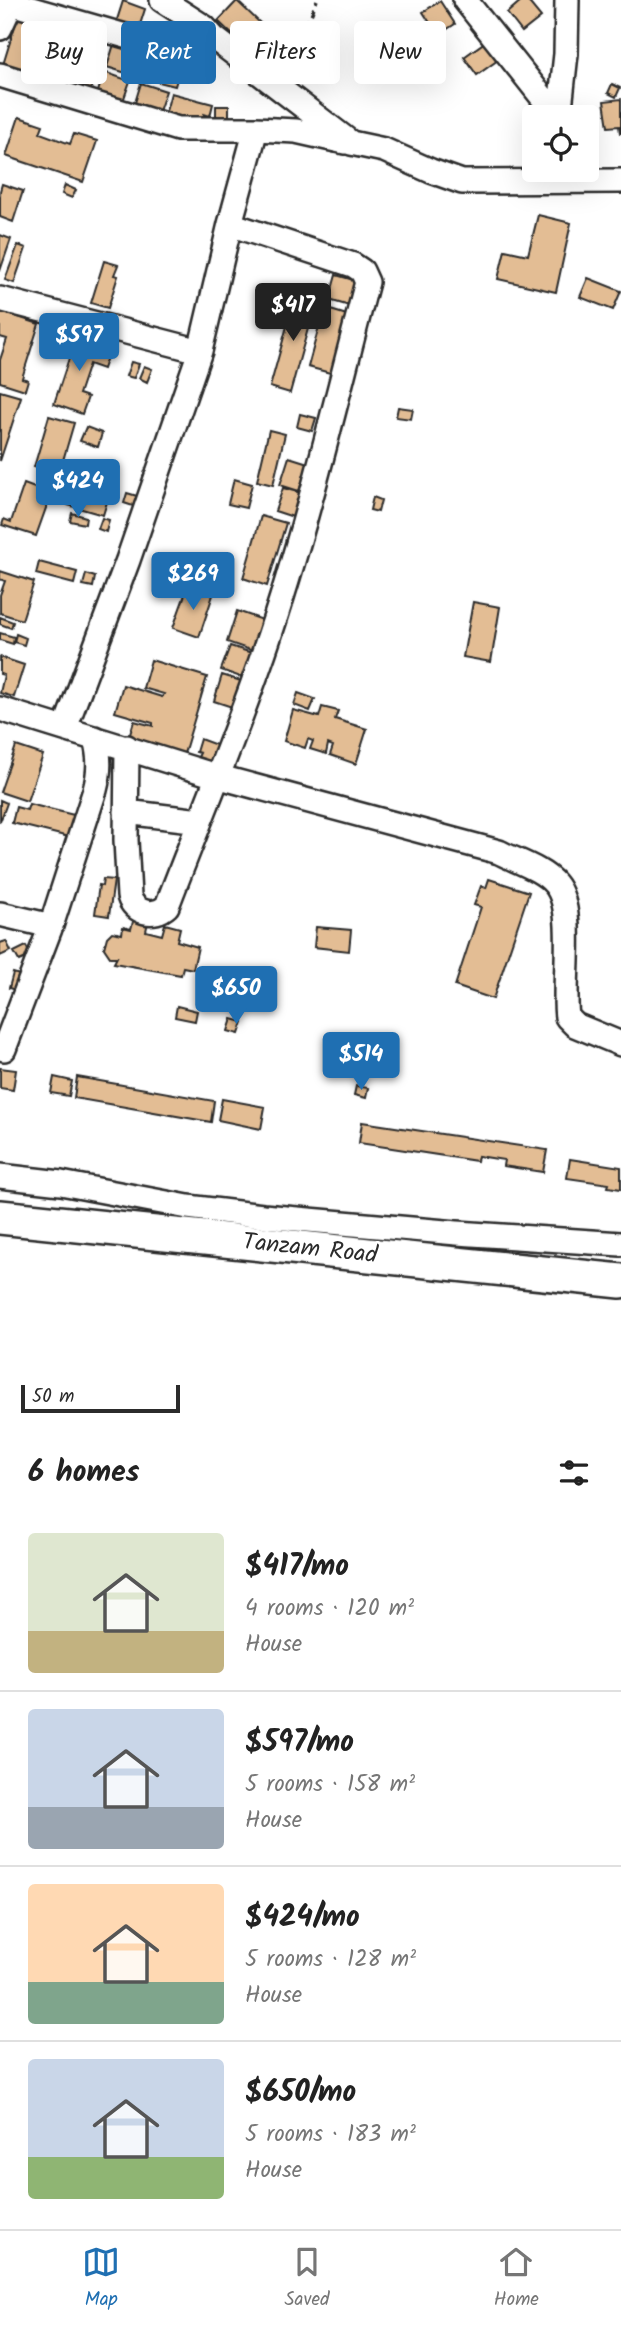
<!DOCTYPE html>
<meta charset="utf-8">
<style>
:root{--surface:#fff;--page:#f2f2f2;--text:#222;--muted:#767676;--line:#e0e0e0;--accent:#1f6fb2}
body{margin:0;font-family:Kalam,sans-serif;background:var(--page);color:var(--text);height:100vh;display:flex;flex-direction:column;font-size:26px;white-space:nowrap}
*{box-sizing:border-box;margin:0}
p{font-size:23px;color:var(--muted)}
.icon{flex:none;width:38px;height:38px;fill:none;stroke:currentColor;stroke-width:2;stroke-linecap:round;stroke-linejoin:round}
.map{position:relative;height:1431px;overflow:hidden}
.panel{display:flex;flex-direction:column;background:var(--surface);flex:1}
.panel>*{flex:none}
.hud{position:absolute;left:21px;top:21px;width:579px;height:63px;display:flex;gap:14px}
.fabs{position:absolute;left:522px;top:105px;display:grid;gap:14px}
.fabs a{display:grid;place-items:center;width:77px;height:77px;border-radius:7px;background:var(--surface);box-shadow:0 7px 28px #0002;font-size:35px}
.scale{position:absolute;left:21px;bottom:18px;width:159px;box-sizing:border-box;padding-left:7px;border:4px solid #2b2b2b;border-top:0;font-size:19px;line-height:24px;white-space:nowrap;color:#2b2b2b;-webkit-text-stroke:5px #fff;paint-order:stroke}
.price{position:absolute;translate:-50% -60px;padding:0 16px;border-radius:7px;background:var(--accent);color:#fff;font-size:23px;line-height:46px;filter:drop-shadow(0 2px 4px #0008)}
.price::after{content:'';position:absolute;left:50%;top:42px;width:21px;height:16px;margin-left:-10px;background:inherit;clip-path:polygon(0 0,100% 0,50% 100%)}
.price.on{background:#222;color:#fff}
ul{padding:0;list-style:none}
li{display:flex;align-items:center;gap:21px;height:175px;padding:0 28px}
li+li{border-top:2px solid var(--line)}
li span{display:grid;place-items:center;flex:none;width:196px;height:140px;border-radius:7px;color:#555}
li>.icon{margin-inline-start:auto}
span .icon{width:84px;height:84px;fill:#fffc;stroke-width:1}
li b{font-size:30px}
h2{display:flex;justify-content:space-between;align-items:center;height:84px;padding:0 28px;font-size:30px}
.tag{padding:0 24px;border-radius:7px;background:var(--surface);box-shadow:0 7px 28px #0002;font-size:24px;line-height:63px}
.tag.on{background:var(--accent);color:#fff}
.menu{display:flex;justify-content:space-around;align-items:center;height:98px;border-top:2px solid var(--line);background:var(--surface);font-size:19px;color:var(--muted)}
.menu a{display:grid;justify-items:center;gap:4px}
.menu .on{color:var(--accent)}
.map>svg:first-child{display:block}
.building{fill:#e3bd94;stroke:#2b2b2b;stroke-width:2}
.lines{fill:none;stroke-linecap:round;stroke-linejoin:round}
.minor-casing{stroke:#2b2b2b;stroke-width:28}
.highway-casing{stroke:#2b2b2b;stroke-width:38}
.path{stroke:#2b2b2b;stroke-width:3.5;stroke-dasharray:7 5;stroke-linecap:butt}
.minor{stroke:#fff;stroke-width:23}
.highway{stroke:#fff;stroke-width:33}
.labels{text-anchor:middle;dominant-baseline:central;stroke-width:5;stroke-linejoin:round;paint-order:stroke}
.street-label{font-size:24px;fill:#2b2b2b;stroke:#fff}
</style>
<div class="map">
<svg width="621" height="1431" viewBox="0 0 621 1431">
<rect width="100%" height="100%" fill="#fff"/>
<filter id="ink" filterUnits="userSpaceOnUse"><feTurbulence type="fractalNoise" baseFrequency=".0143" numOctaves="2"/><feDisplacementMap in="SourceGraphic" scale="14" xChannelSelector="R" yChannelSelector="G"/><feConvolveMatrix kernelMatrix="1 2 1 2 8 2 1 2 1" color-interpolation-filters="sRGB"/></filter>
<g filter="url(#ink)">
<!-- building -->
<path class="building" d="M522 0H527L541 17 522 32 507 13Z
M123 1 145 9 138 31 116 23Z
M237 1 277 39 258 59 218 21Z
M440 1 455 24 438 35 423 12Z
M18 16 42 23 26 76 2 68Z
M48 23 73 31 67 50 42 43Z
M485 42 498 60 477 75 464 57Z
M114 44 133 50 126 73 107 67Z
M47 54 66 60 57 85 39 79Z
M158 55 182 62 175 86 151 80Z
M74 65 95 70 90 93 68 87Z
M104 72 130 81 122 104 97 95Z
M141 83 166 91 158 114 134 106Z
M612 84 620 88 616 97 608 93Z
M171 93 213 104 210 116 204 114 201 124 165 115Z
M621 99V133H620L619 126 608 127 604 101Z
M216 106H229V118H216Z
M19 117 43 125 40 133 70 144 74 134 97 141 83 182 6 156Z
M2 184 23 191 13 222 0 217V191Z
M65 185 76 190 72 198 62 194Z
M538 215 571 223 556 292 498 279 505 250 528 255Z
M0 235 11 239 0 271Z
M18 245 26 248 14 283 5 280Z
M104 261 118 265 114 275 118 276 108 308 91 303Z
M336 275 361 282 353 307 329 300Z
M588 278 621 291 613 310 580 297Z
M296 294 316 300 290 393 270 387Z
M324 308 350 316 334 374 308 367Z
M0 311 39 324 22 378 28 380 25 390 0 382V360L7 339 0 337Z
M76 337 110 348 103 369 89 364 79 394 88 397 82 414 54 404Z
M131 362 139 364 134 378 126 376Z
M144 366 152 369 147 382 139 378Z
M0 391 21 397 0 461Z
M398 407 413 409 411 419 396 417Z
M300 414 316 418 312 431 297 427Z
M49 416 74 423 59 474 34 467Z
M86 427 102 433 98 447 80 441Z
M269 430 285 434 273 485 257 481Z
M289 457 308 463 299 491 280 485Z
M234 479 252 484 246 508 228 504Z
M24 484 51 494 36 536 2 525 4 519 11 522Z
M283 488 301 493 293 517 275 511Z
M71 492 107 502 103 515 68 505Z
M127 493 137 496 133 506 124 503Z
M373 497 381 500 378 512 370 510Z
M72 513 86 517 85 524 70 521Z
M261 516 286 523 267 586 243 578Z
M102 518 109 520 106 532 98 529Z
M39 562 77 572 74 584 36 574Z
M0 571 34 582 22 620 0 613V595L5 581 0 579Z
M86 574 95 577 93 587 83 585Z
M188 586 213 595 199 637 173 628Z
M473 602 500 607 491 662 463 657Z
M237 611 263 620 253 651 227 642Z
M0 617 13 622 11 628 0 624Z
M0 633 14 637 13 644 0 640Z
M16 634 26 638 24 645 14 642Z
M230 646 255 654 246 679 221 670Z
M0 657 24 665 14 697 0 693 4 675 0 674Z
M151 660 207 677 183 757 128 741 134 721 153 726V723L115 712 123 685 162 697 164 694 143 688Z
M222 675 241 681 232 707 214 701Z
M298 693 315 699 310 711 294 705Z
M322 707 338 711 335 719 367 729 356 764 330 755 333 746 328 744 326 754 310 749 313 741 308 739 305 748 284 741 293 710 319 717Z
M200 739 222 747 216 766 197 759 200 753 196 752Z
M16 746 43 755 27 801 0 792Z
M0 800 7 803 0 822Z
M29 804 78 816 73 838 12 823 16 807 27 810Z
M103 879 114 880 109 916 95 914 99 885 102 886Z
M489 879 529 892 493 999 455 986 481 907 474 905 481 886 486 888Z
M134 918 148 922 146 931 162 935 165 924 180 928 177 941 198 947 193 969 183 967 181 975 114 963 117 957H110L104 948 107 937 112 932 122 934 123 927 131 929Z
M316 927 351 930 349 951 314 947Z
M6 941 11 951 0 956V943Z
M26 946 31 956 19 961 14 952Z
M13 973 26 977 22 992 9 988Z
M177 1006 197 1011 195 1021 175 1017Z
M232 1019 243 1022 239 1034 228 1031Z
M0 1068 16 1070 13 1090 0 1088Z
M54 1077 72 1081 69 1096 51 1093Z
M77 1077 214 1101 211 1122 74 1098Z
M356 1086 368 1088 366 1098 354 1095Z
M222 1099 265 1107 261 1129 218 1120Z
M362 1122 547 1150 543 1172 503 1166 504 1160 478 1156 477 1161 359 1143Z
M570 1159 621 1167V1189L608 1187 609 1184 567 1178Z"/>
<g class="lines">
<!-- minor casing -->
<g class="minor-casing">
<path id="minor" d="M0 0 150 43C175 46 185 45 204 27
M162 0 204 27 214 38 351 143 384 150 431 171 462 182 621 181
M465 0 558 117
M0 28 13 0
M0 75 178 129H256L296 131 345 142
M559 117 566 54 567 0
M0 299 200 351
M0 709 216 776 499 852C516 861 543 869 555 884 577 910 562 983 567 1017L575 1025 621 1044
M65 728 128 560 200 351 230 224 256 129
M127 747 126 840 129 896C134 913 154 918 167 906 197 827 230 749 258 669 303 543 333 411 367 282L362 271 353 265 230 224
M126 812 200 821
M0 914 51 926
M4 1049 51 926 95 790C100 771 100 757 95 738
M0 1176 61 1183 188 1207 263 1216 457 1233 621 1244"/>
</g>
<!-- highway casing -->
<g class="highway-casing">
<path id="highway" d="M0 1217 621 1281"/>
</g>
<!-- path -->
<path class="path" d="M285 68 301 40 317 0"/>
<!-- minor -->
<use href="#minor" class="minor"/>
<!-- highway -->
<use href="#highway" class="highway"/>
</g>
</g>
<g class="labels">
<!-- street labels -->
<g class="street-label">
<text transform="translate(310 1249) rotate(6)">Tanzam Road</text>
</g>
</g>
</svg>
<div class="fabs">
<a><svg class="icon" aria-label="locate" viewBox="0 0 24 24"><circle cx="12" cy="12" r="6"/><path d="M12 2v4M12 18v4M2 12h4M18 12h4"/></svg></a>
</div>
<div class="scale">50 m</div>
<b class="price on" style="left:293px;top:343px">$417</b>
<b class="price" style="left:79px;top:373px">$597</b>
<b class="price" style="left:78px;top:519px">$424</b>
<b class="price" style="left:193px;top:612px">$269</b>
<b class="price" style="left:236px;top:1026px">$650</b>
<b class="price" style="left:361px;top:1092px">$514</b>
<div class="hud">
<a class="tag">Buy</a>
<a class="tag on">Rent</a>
<a class="tag">Filters</a>
<a class="tag">New</a>
</div>
</div>
<section class="panel">
<h2>6 homes<svg class="icon" aria-label="filters" viewBox="0 0 24 24"><path d="M4 7h16M4 17h16"/><circle cx="9" cy="7" r="2"/><circle cx="15" cy="17" r="2"/></svg></h2>
<ul>
<li><span style="background:linear-gradient(#dfe7d0 70%,#c2b280 0)"><svg class="icon" aria-label="home" viewBox="0 0 24 24"><path d="M3 11l9-7 9 7M6 9v11h12V9"/></svg></span><div><b>$417/mo</b><p>4 rooms · 120 m²</p><p>House</p></div></li>
<li><span style="background:linear-gradient(#c9d6e8 70%,#9aa5b1 0)"><svg class="icon" aria-label="home" viewBox="0 0 24 24"><path d="M3 11l9-7 9 7M6 9v11h12V9"/></svg></span><div><b>$597/mo</b><p>5 rooms · 158 m²</p><p>House</p></div></li>
<li><span style="background:linear-gradient(#ffd9b3 70%,#7fa58c 0)"><svg class="icon" aria-label="home" viewBox="0 0 24 24"><path d="M3 11l9-7 9 7M6 9v11h12V9"/></svg></span><div><b>$424/mo</b><p>5 rooms · 128 m²</p><p>House</p></div></li>
<li><span style="background:linear-gradient(#c9d6e8 70%,#8fb573 0)"><svg class="icon" aria-label="home" viewBox="0 0 24 24"><path d="M3 11l9-7 9 7M6 9v11h12V9"/></svg></span><div><b>$650/mo</b><p>5 rooms · 183 m²</p><p>House</p></div></li>
</ul>
</section>
<nav class="menu">
<a class="on"><svg class="icon" aria-label="map" viewBox="0 0 24 24"><path d="M3 6l6-2 6 2 6-2v14l-6 2-6-2-6 2zM9 4v14M15 6v14"/></svg>Map</a>
<a><svg class="icon" aria-label="saved" viewBox="0 0 24 24"><path d="M7 4h10v16l-5-4-5 4z"/></svg>Saved</a>
<a><svg class="icon" aria-label="home" viewBox="0 0 24 24"><path d="M3 11l9-7 9 7M6 9v11h12V9"/></svg>Home</a>
</nav>
